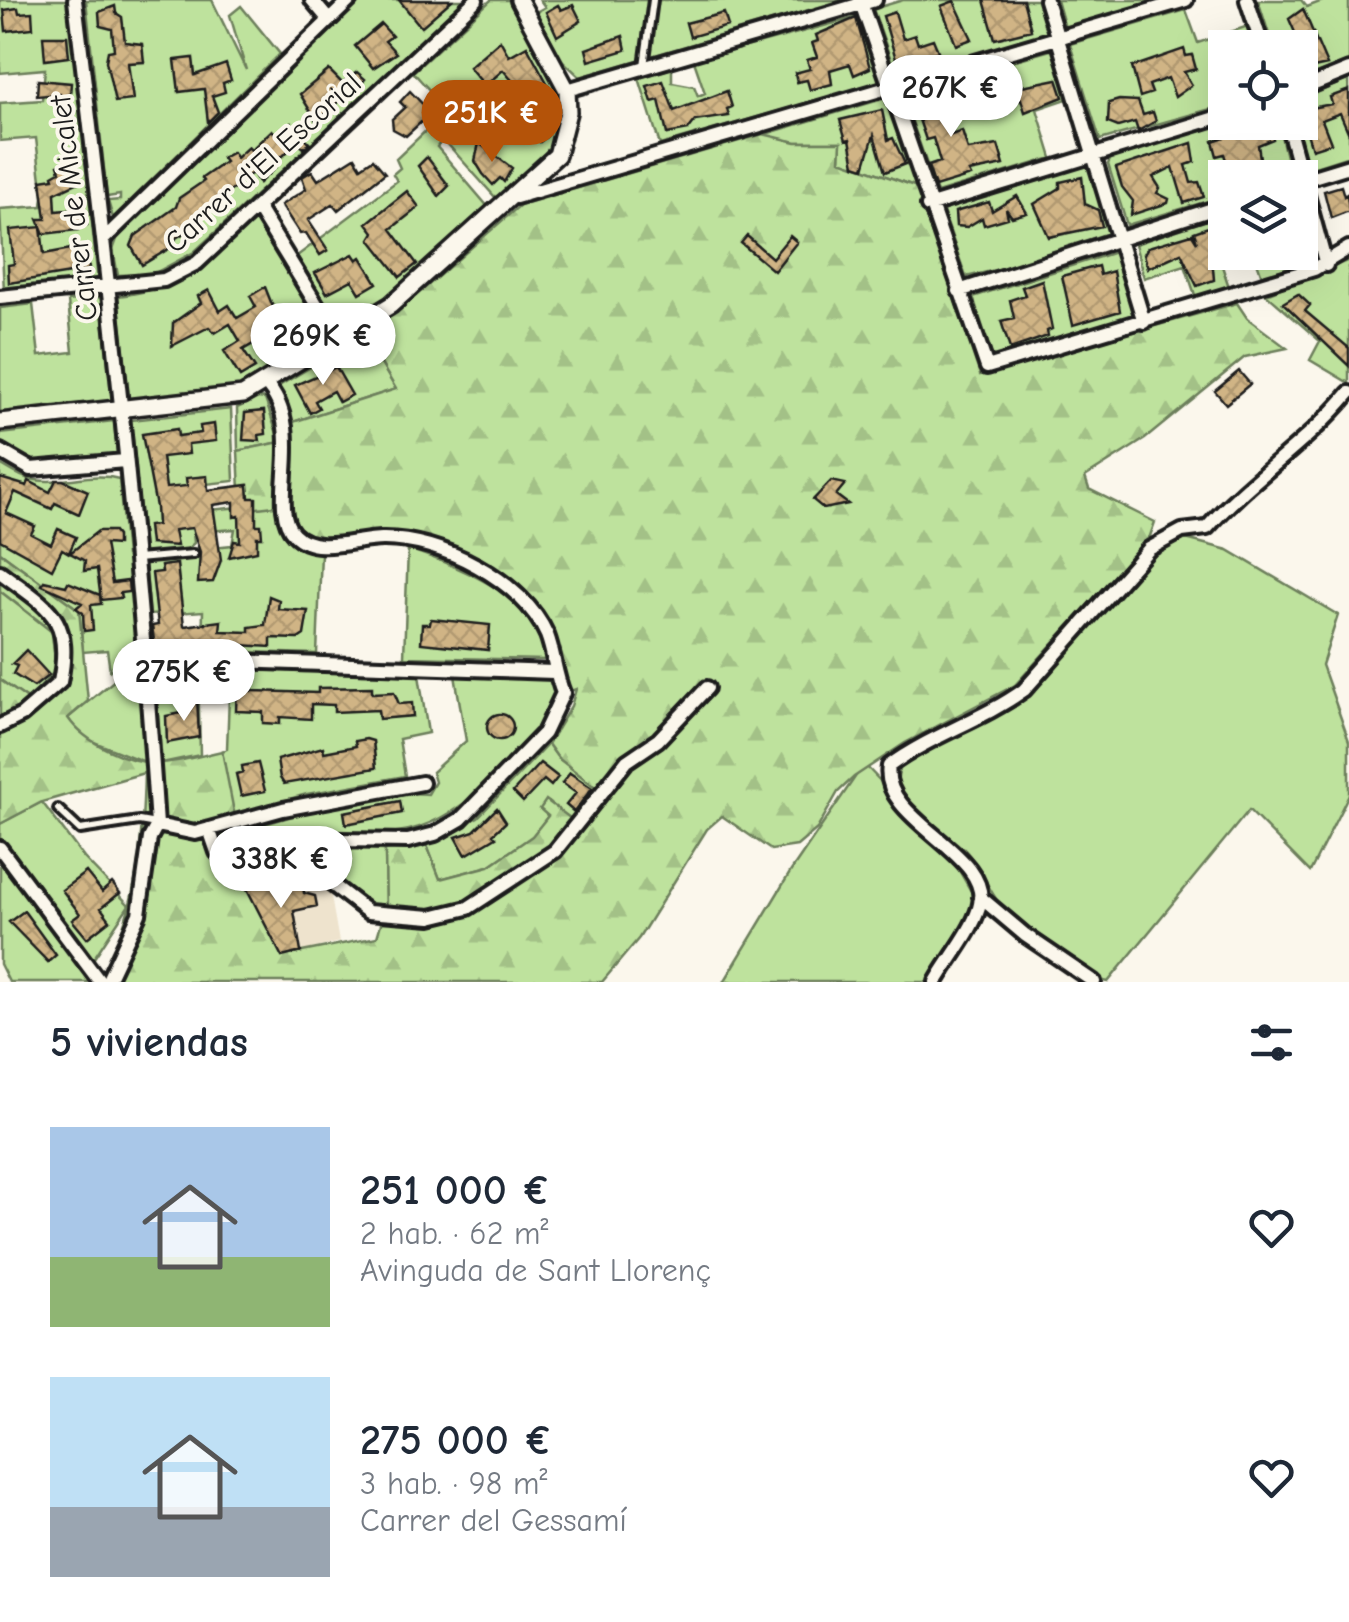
<!DOCTYPE html>
<html lang="es">
<meta charset="utf-8">
<style>
:root{--surface:#fff;--page:#f2f2f3;--text:#1f2937;--muted:#747a83;--accent:#b45309}
body{margin:0;font-family:"Comic Neue",sans-serif;background:var(--page);color:var(--text);height:100vh;display:flex;flex-direction:column;font-size:38px;white-space:nowrap}
*{box-sizing:border-box;margin:0}
p{font-size:32px;color:var(--muted)}
.icon{flex:none;width:55px;height:55px;fill:none;stroke:currentColor;stroke-width:2;stroke-linecap:round;stroke-linejoin:round}
.map{position:relative;height:982px;overflow:hidden}
.sheet{display:flex;flex-direction:column;background:var(--surface);flex:1}
.sheet>*{flex:none}
.buttons{position:absolute;left:1208px;top:30px;display:grid;gap:20px}
.buttons a{display:grid;place-items:center;width:110px;height:110px;border-radius:0px;background:var(--surface);box-shadow:0 10px 40px #0002;font-size:50px}
.price{position:absolute;translate:-50% -85px;padding:0 22px;border-radius:35px;background:#fff;color:#222;font-size:32px;line-height:65px;filter:drop-shadow(0 2px 5px #0008)}
.price::after{content:'';position:absolute;left:50%;top:60px;width:30px;height:22px;margin-left:-15px;background:inherit;clip-path:polygon(0 0,100% 0,50% 100%)}
.price.active{background:var(--accent);color:#fff}
ul{padding:0;list-style:none}
li{display:flex;align-items:center;gap:30px;height:250px;padding:0 50px}
li span{display:grid;place-items:center;flex:none;width:280px;height:200px;border-radius:0px;color:#555}
li>.icon{margin-inline-start:auto}
span .icon{width:120px;height:120px;fill:#fffc;stroke-width:1}
li b{font-size:42px}
h2{display:flex;justify-content:space-between;align-items:center;height:120px;padding:0 50px;font-size:42px}
.map>svg:first-child{display:block}
.built{fill:#eee3cd}
.green{fill:#bee29d;stroke:#6d7f5c;stroke-width:2.5}
.forest{fill:url(#forest-firs);stroke:#6d7f5c;stroke-width:2.5}
.building{fill:url(#building-cross-hatch);stroke:#1c1c1c;stroke-width:2.5}
.lines{fill:none;stroke-linecap:round;stroke-linejoin:round}
.service-casing{stroke:#1c1c1c;stroke-width:14}
.minor-casing{stroke:#1c1c1c;stroke-width:20}
.tertiary-casing{stroke:#1c1c1c;stroke-width:22}
.service{stroke:#fbf7ec;stroke-width:6}
.minor{stroke:#fbf7ec;stroke-width:12}
.tertiary{stroke:#fbf7ec;stroke-width:15}
.labels{text-anchor:middle;dominant-baseline:central;stroke-width:8;stroke-linejoin:round;paint-order:stroke}
.street-label{font-size:30px;fill:#1c1c1c;stroke:#fbf7ec}
</style>
<div class="map">
<svg width="1349" height="982" viewBox="0 0 1349 982">
<defs>
<pattern id="forest-firs" width="22" height="20" patternUnits="userSpaceOnUse" patternTransform="scale(2.5)"><rect width="22" height="20" fill="#bee29d"/><path d="M5 1l3.5 6h-7zM16 11l3.5 6h-7z" fill="#a3c187"/></pattern>
<pattern id="building-cross-hatch" width="8" height="8" patternUnits="userSpaceOnUse" patternTransform="scale(2.5)"><rect width="8" height="8" fill="#d0b485"/><path d="M0 0l8 8M0 8l8-8" fill="none" stroke="#b29a72"/></pattern>
</defs>
<rect width="100%" height="100%" fill="#fbf7ec"/>
<filter id="ink" filterUnits="userSpaceOnUse"><feTurbulence type="fractalNoise" baseFrequency=".01" numOctaves="2"/><feDisplacementMap in="SourceGraphic" scale="20" xChannelSelector="R" yChannelSelector="G"/><feConvolveMatrix kernelMatrix="1 2 1 2 8 2 1 2 1" color-interpolation-filters="sRGB"/></filter>
<g filter="url(#ink)">
<!-- built -->
<path class="built" d="M283 874H299L330 891 339 942 282 957 246 887Z"/>
<!-- green -->
<path class="green" d="M0 0H69L98 281 4 291 0 209 42 206 43 197 36 138 0 141V103L42 100 45 69 0 73Z
M86 0H212L246 70 230 15 241 6 280 54 113 218 108 201 120 200V195L107 197Z
M361 0H467L194 252 153 274 118 275 113 250 117 239 170 182Z
M491 0H511C540 54 589 116 532 168 521 178 509 192 495 197L443 139 437 147 489 208 391 296 340 327 297 256 397 181 393 174 400 168 396 159 434 123 441 103 413 72Z
M540 0H843L580 77 563 61 536 12 545 7Z
M903 0H1039L1049 32 897 77 873 9Z
M1057 0H1159L1065 28Z
M1258 0H1301L1307 7 1325 0H1349V61L1300 81V48L1273 47Z
M1186 10 1198 43 1248 26 1255 47 1225 48V105L1100 140 1070 44Z
M857 17 880 82 660 145 639 78 672 68V82L694 86 698 96 705 93 694 61Z
M1054 49 1070 98 1037 109 1052 158 937 193 902 93Z
M1349 79V156L1309 169 1295 123 1300 122V100Z
M886 98 917 187 840 160 841 142H796L762 135Z
M1278 122 1290 175 1225 178V196L1127 225 1108 164 1111 158 1226 123Z
M1088 165 1109 233 1084 241 1088 248 966 277 942 209Z
M1300 201 1316 258 1262 277 1254 253 1300 252Z
M1225 214V251L1218 254 1229 287 1196 298 1185 265 1144 278 1135 244Z
M255 220 325 336 238 389 129 400 118 296C188 287 205 266 255 220Z
M1115 252 1137 316 993 359 973 297Z
M1349 260V383L1310 360 1320 341 1266 294Z
M101 297 112 402 0 414V308L33 304 39 356 73 352 68 301Z
M364 335 396 389 293 422 279 386Z
M258 398 265 399 280 442 238 451 237 408Z
M231 409 234 481 187 486 190 512 240 507 278 476C278 514 276 546 321 553L317 654 202 651 203 611 150 615 145 564 194 554V549L232 545 235 529 193 532 194 543 183 553H144L131 420Z
M114 421 117 454 33 462 0 444V434Z
M0 464C9 469 20 477 30 479 61 486 90 471 119 479L126 556H133L139 645 110 670 107 650 83 652 79 610 0 552Z
M1182 538 1228 550 1338 615 1322 665 1349 741V794L1310 872 1249 810 1108 982 1096 979C1061 956 1025 936 999 903 987 887 980 866 966 851 946 830 873 798 906 760 954 734 1013 716 1050 674 1079 640 1139 544 1182 538Z
M408 549C453 564 551 601 546 660L404 657Z
M0 591 52 632 56 670 29 700 0 680Z
M137 662 145 762 81 737 68 718Z
M154 667 198 668 200 755 162 763Z
M230 669 419 675 428 733 399 739 405 776 307 794 233 815 222 751 227 749Z
M455 675 547 678 558 691C535 746 467 816 409 830 378 837 347 831 316 839 288 845 253 860 226 844L230 834 310 811 411 793 428 794 435 782 432 772 466 741Z
M548 744 558 758 600 790 574 821 548 816 533 836 489 866 440 879 426 843 478 817Z
M864 764 949 853 976 900 932 982H724L791 871Z
M42 802 84 858 129 905 92 961 0 838V824Z
M355 849 385 850 386 907 367 905 312 864 315 857Z
M0 861 93 982H9L0 964Z"/>
<!-- forest -->
<path class="forest" d="M763 134 796 142H841L840 160 917 187 980 375 1237 303 1247 318 1287 348 1245 357 1145 439 1085 477 1089 489 1155 522 1150 536 1015 685 905 743 854 777 838 792 817 829 797 846 771 850 722 816 707 829 639 938 602 982H101C137 905 142 857 144 773L42 802 0 824V680L29 700 56 670 52 631 0 591V552L79 610 88 701 68 718C85 743 128 763 158 763 179 763 202 755 222 751L238 832 226 838 231 847 230 865 244 881 282 956 377 937 386 907 385 850 426 843 440 879 489 866 532 836 548 816 540 809 546 800 574 821 599 790 558 758 548 744 571 706 576 689 565 693C549 658 539 619 507 595 480 575 441 557 408 549 357 538 286 582 275 506L241 510 238 451 280 442 278 433 293 422 396 389 364 335 402 308 520 205Z"/>
<!-- building -->
<path class="building" d="M399 0H452L421 27Z
M984 0H1023L1031 30 995 39Z
M954 1 972 39 956 45 941 6Z
M558 5 561 10 573 5 581 21 557 36 546 12Z
M115 6 116 13 122 17 125 42 142 44 144 62 128 63 133 100 115 102 106 61 108 51 114 50 112 29 100 26 99 12Z
M18 8 19 13 32 12 33 28 6 31 4 10Z
M1303 9 1327 65 1300 71V48L1273 47 1297 37 1289 19Z
M895 12 903 39 915 35 918 44 933 39 938 51 910 62 912 68 900 72 883 16Z
M724 13 728 26 690 37 686 23Z
M856 18 870 68 854 75 850 64 830 70 832 84 810 90 807 80 797 82 795 73 810 69 807 60 817 57 812 43 818 41 816 35Z
M381 24 392 36 385 41 396 53 373 68 355 46Z
M43 36H67L69 57 45 60Z
M623 36 626 50 589 61 586 49Z
M500 40 509 56 527 46 551 90 525 104 547 136 540 142 516 113 512 115 510 95 524 94 503 70 485 86 469 67Z
M1184 49 1186 56 1192 55 1196 69 1184 72 1192 85 1175 97 1168 78 1149 85 1152 93 1140 97 1132 67Z
M193 58 195 75 226 64 231 80 223 83 225 92 212 96 218 112 208 122 204 89 179 92 175 60Z
M329 70 342 83 357 72 365 79 344 103 340 100 317 122 300 94Z
M1057 79 1063 97 1025 112 1021 99 995 107 992 97 982 98 978 85 998 82 1002 90Z
M38 80 71 83 68 120H62L60 94 37 96Z
M663 81 674 111 727 91 732 107 727 109 729 116 695 121 688 130 667 134 659 100 652 102 647 86Z
M954 84 958 96 951 98 956 114 946 117 951 135 962 131 968 150 998 145 1004 165 969 172 971 176 935 187 928 166 940 162 933 138 926 140 912 99Z
M1349 90V134L1340 113 1322 120 1331 143 1312 149 1300 110 1332 104 1330 97Z
M410 91 431 113 406 136 393 129 392 119 405 107 400 102Z
M1119 100 1138 101 1143 115 1153 112 1156 121 1138 131 1135 122 1118 127 1108 123 1109 103Z
M882 110 888 140 893 138 905 164 885 172 874 135 864 168 855 165 850 139 846 140 840 120Z
M1268 122 1273 139 1258 145 1262 172 1232 178 1224 154 1217 156 1213 141Z
M291 123 310 143 304 148 297 142 283 156 264 157 275 168 259 183 253 173 234 184 236 188 219 197 216 207 191 224 194 227 176 238 172 247 142 265 131 246 135 236 176 207 179 198 204 181 202 178 225 162 222 158 233 152 236 158 248 147 251 150 272 130 278 136Z
M479 143 512 168 504 182 500 178 493 185 483 174 475 161Z
M1192 143 1195 162 1186 165 1191 183 1199 182 1204 197 1184 203 1173 167 1153 177 1160 188 1157 193 1169 199 1168 203 1131 215 1133 201 1122 187 1116 168Z
M355 157 361 167 373 159 385 173 338 210 333 204 308 220 328 250 320 255 306 233 300 234 281 205 306 189 302 177 312 171 318 180Z
M427 157 449 186 439 196 418 166Z
M67 161 79 182 55 193 56 211 83 208 87 225 78 226V230L44 234 38 219H46L41 180 54 178 53 175 60 171 58 165Z
M1082 177 1085 204 1098 210 1102 226 1049 237 1034 204 1060 188V182Z
M1341 186 1344 196 1347 194 1349 211 1331 218 1324 191Z
M407 191 419 207 391 229 417 264 400 277 370 239 374 232 367 223Z
M1017 196 1027 213 1012 217 1006 209 1008 218 984 225 982 218 967 227 956 226 955 212 989 202 992 211Z
M1225 221V238L1219 240 1223 252 1212 256 1214 280 1197 286 1181 253 1148 268 1144 254 1148 247 1192 234 1197 242 1194 232Z
M41 227 44 254 87 246 89 270 9 283 8 265 14 264 10 230Z
M747 236 772 258 790 236 797 242 774 271 741 243Z
M353 254 357 260 361 257 377 283 360 293 352 280 327 293 315 273Z
M1098 266 1100 275 1113 271 1120 311 1073 325 1062 276Z
M1042 280 1052 329 1047 331 1048 336 1010 349 1001 321 1014 318 1010 300 1025 295 1022 287Z
M265 287 284 335 272 342 267 336 243 350 255 368 240 377 224 351 240 341 230 324 215 333 209 327 172 346 173 323 201 303 198 296 209 290 220 311 229 305 237 318 256 307 250 296Z
M1298 294 1310 305 1305 311 1349 348V366L1283 303Z
M336 367 352 395 339 402 333 391 315 401 319 408 310 413 295 385Z
M1239 371 1250 384 1226 404 1215 391Z
M264 411 266 434 259 435 260 441 243 440 245 413Z
M214 424 216 441 188 444 189 454 162 457 166 488 187 486 186 478 207 476 208 490 248 485 249 498H256V525H261L262 537H257V551L229 557 234 541 240 542 239 516 234 517V502L213 505 221 560 213 582 198 583 200 552 192 528 174 530 177 546 150 544 148 526 157 525 156 507 142 434 177 429 178 436 201 433 200 426Z
M0 478 27 486 29 481 50 492 56 480H63L88 491 79 514 55 503 52 509 15 492 6 513 35 526 31 534 51 544 58 529 76 537 69 553 62 549 52 569 0 540Z
M831 481 845 484 836 495 848 504 824 509 813 500Z
M98 531H113L117 536V545L105 544 112 583 128 581 129 592 120 593 121 598 101 600 97 569 84 571 85 561 70 553Z
M177 564 184 626 221 621 220 631 249 632V627L265 625 269 596 279 600 278 609 308 611 304 635 298 639 271 638V647L194 642 175 649 155 648 152 626 158 625 152 573 162 572 161 566Z
M44 581 66 586 68 582 100 595 101 604 91 605 93 630 84 631 83 613 76 608 82 603 42 585Z
M431 619 490 625 488 650 421 643 422 624H430Z
M26 650 49 675 34 687 13 674 17 666 12 664Z
M161 673 192 674V692L160 691Z
M237 679 248 680 253 691 318 693V688L372 687V693L394 692 399 704 412 703 413 716 379 719 378 710 334 712V705L311 704V719L280 717V724L263 723V712L236 711Z
M197 698 199 737 167 743 166 716 187 712V699Z
M487 727a13 13 0 1 1 26 0a13 13 0 1 1-26 0Z
M366 739 373 741 376 768 284 784 280 778 277 760 323 747 324 752 356 746 355 741Z
M258 763 265 791 241 796 236 774 243 772 242 766Z
M540 763 558 777 551 786 544 780 523 802 513 792Z
M570 773 592 788 574 812 566 805 576 793 562 783Z
M400 801 402 813 346 824 344 812Z
M497 808 506 822 493 834 496 837 466 855 456 837 474 831Z
M86 872 102 892 112 883 120 893 101 908 110 920 87 938 72 920 80 914 62 890Z
M283 874 286 889 303 885 304 893 315 896 317 906 294 911 301 952 282 957 246 887Z
M24 911 56 955 48 962 9 922Z"/>
<g class="lines">
<!-- service casing -->
<g class="service-casing">
<path id="service" d="M644 66 653 0
M137 559 193 554
M58 809 80 830 139 821 156 824"/>
</g>
<!-- minor casing -->
<g class="minor-casing">
<path id="minor" d="M75 0C108 274 139 549 157 825L150 838 139 914 107 982
M312 0 328 19
M860 0 987 367 1314 269 1349 248
M1046 0 1144 322
M1247 0 1263 48
M567 90 875 0
M1300 90 1349 70
M1287 122 1326 265
M1300 181 1349 166
M516 197 1186 0
M928 206 1225 115
M257 207 337 338
M104 239 350 0
M959 291 1225 205
M0 297 164 280 197 263 476 0
M265 383C309 429 266 506 294 534 315 556 356 539 382 539 440 538 523 580 547 635 554 653 555 674 563 693L544 733 461 819 435 834 408 841 339 840 275 857
M0 451 31 469 125 461
M0 572C48 608 73 616 60 682L22 715 0 726
M146 658 554 672
M157 825 195 833 283 809 422 783
M209 829 217 852 275 857 329 882 368 912 431 917 468 908 555 851 627 761 658 740 707 688
M0 848 100 982
M980 897 1025 935 1094 982
M936 982C949 959 971 933 979 908 996 854 879 821 889 766 931 735 981 721 1024 690L1149 549 1182 531 1207 528C1251 478 1307 444 1349 393"/>
</g>
<!-- tertiary casing -->
<g class="tertiary-casing">
<path id="tertiary" d="M0 422 243 395 391 305 557 155 568 112 567 90 519 0"/>
</g>
<!-- service -->
<use href="#service" class="service"/>
<!-- minor -->
<use href="#minor" class="minor"/>
<!-- tertiary -->
<use href="#tertiary" class="tertiary"/>
</g>
</g>
<g class="labels">
<!-- street labels -->
<g class="street-label">
<text transform="translate(263 163) rotate(-42)">Carrer d'El Escorial</text>
<text transform="translate(74 208) rotate(-97)">Carrer de Micalet</text>
</g>
</g>
</svg>
<div class="buttons">
<a><svg class="icon" aria-label="locate" viewBox="0 0 24 24"><circle cx="12" cy="12" r="6"/><path d="M12 2v4M12 18v4M2 12h4M18 12h4"/></svg></a>
<a><svg class="icon" aria-label="layers" viewBox="0 0 24 24"><path d="M12 4l9 5-9 5-9-5zM3 14l9 5 9-5"/></svg></a>
</div>
<b class="price" style="left:951px;top:140px">267K €</b>
<b class="price active" style="left:492px;top:165px">251K €</b>
<b class="price" style="left:323px;top:388px">269K €</b>
<b class="price" style="left:184px;top:724px">275K €</b>
<b class="price" style="left:281px;top:911px">338K €</b>
</div>
<section class="sheet">
<h2>5 viviendas<svg class="icon" aria-label="filters" viewBox="0 0 24 24"><path d="M4 7h16M4 17h16"/><circle cx="9" cy="7" r="2"/><circle cx="15" cy="17" r="2"/></svg></h2>
<ul>
<li><span style="background:linear-gradient(#a9c7e8 65%,#8fb573 0)"><svg class="icon" aria-label="home" viewBox="0 0 24 24"><path d="M3 11l9-7 9 7M6 9v11h12V9"/></svg></span><div><b>251 000 €</b><p>2 hab. · 62 m²</p><p>Avinguda de Sant Llorenç</p></div><svg class="icon" aria-label="heart" viewBox="0 0 24 24"><path d="M12 20l-8-8c-3-5 5-10 8-4 3-6 11-1 8 4z"/></svg></li>
<li><span style="background:linear-gradient(#bfe0f5 65%,#9aa5b1 0)"><svg class="icon" aria-label="home" viewBox="0 0 24 24"><path d="M3 11l9-7 9 7M6 9v11h12V9"/></svg></span><div><b>275 000 €</b><p>3 hab. · 98 m²</p><p>Carrer del Gessamí</p></div><svg class="icon" aria-label="heart" viewBox="0 0 24 24"><path d="M12 20l-8-8c-3-5 5-10 8-4 3-6 11-1 8 4z"/></svg></li>
</ul>
</section>
